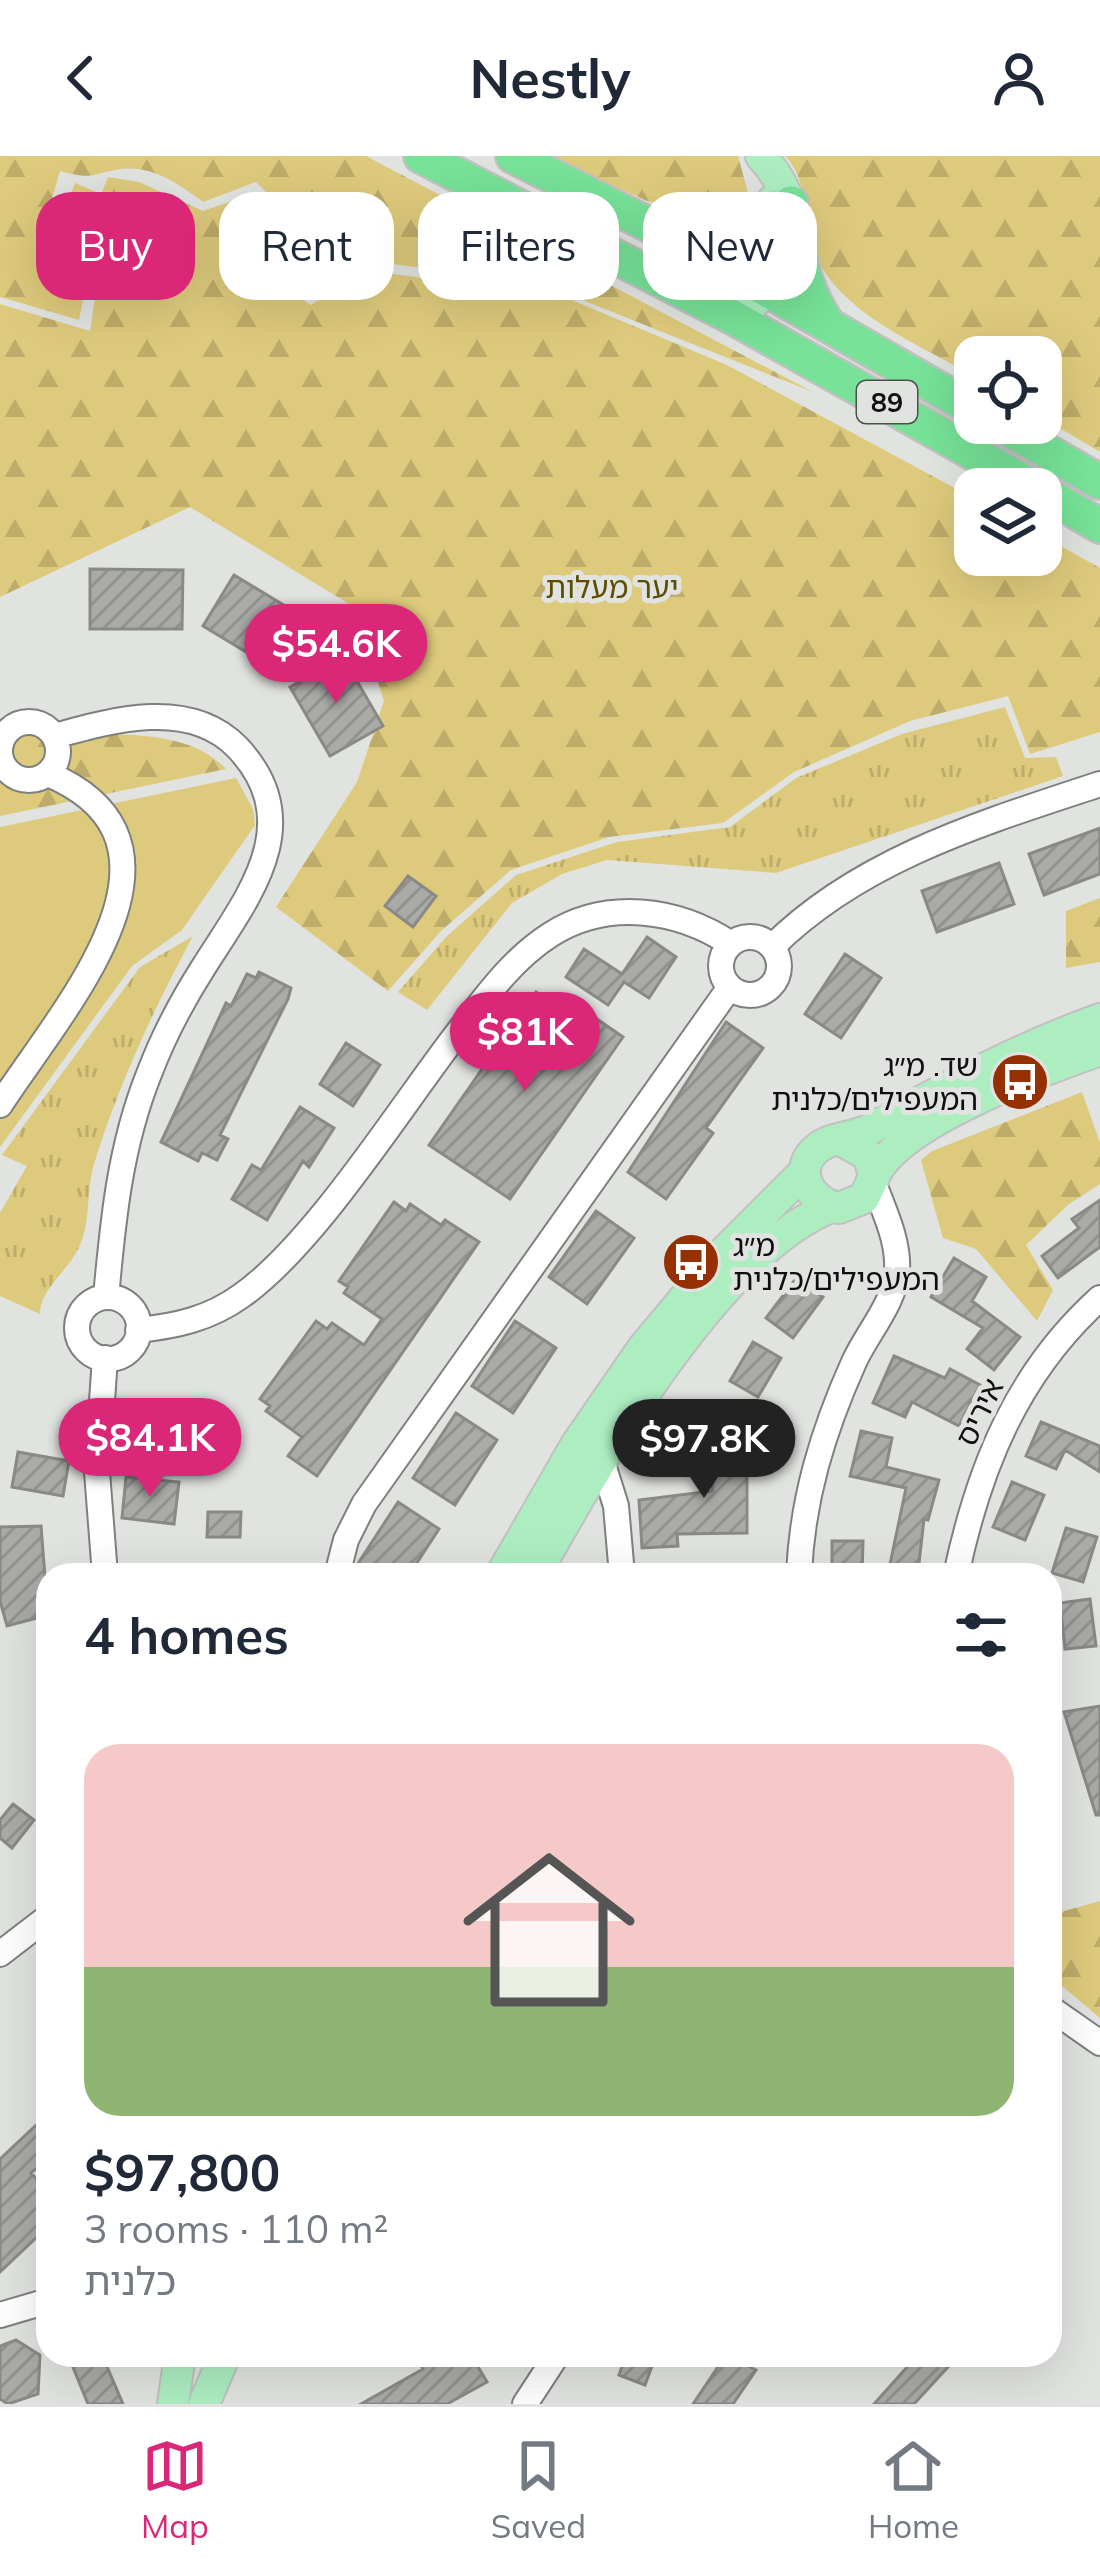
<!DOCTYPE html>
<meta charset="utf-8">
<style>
:root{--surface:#fff;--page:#f2f2f3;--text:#1f2937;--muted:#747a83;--line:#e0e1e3;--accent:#db2777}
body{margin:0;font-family:Mulish,"Noto Sans Hebrew",sans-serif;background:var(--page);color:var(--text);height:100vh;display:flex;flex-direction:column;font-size:45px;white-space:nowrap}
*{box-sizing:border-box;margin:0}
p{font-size:39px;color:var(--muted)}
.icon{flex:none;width:66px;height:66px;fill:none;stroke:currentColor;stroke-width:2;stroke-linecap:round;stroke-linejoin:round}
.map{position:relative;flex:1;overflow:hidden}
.side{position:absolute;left:36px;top:1407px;width:1026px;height:804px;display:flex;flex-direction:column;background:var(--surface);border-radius:36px;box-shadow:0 12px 48px #0002}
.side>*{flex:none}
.top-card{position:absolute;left:36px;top:36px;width:1029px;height:108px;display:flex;gap:24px}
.buttons{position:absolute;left:954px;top:180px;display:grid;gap:24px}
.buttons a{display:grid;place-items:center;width:108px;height:108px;border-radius:24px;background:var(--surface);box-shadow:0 12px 48px #0002;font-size:60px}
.price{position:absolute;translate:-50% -102px;padding:0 27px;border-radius:42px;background:var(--accent);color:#fff;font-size:39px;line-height:78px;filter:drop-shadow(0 3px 6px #0008)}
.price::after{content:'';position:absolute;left:50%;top:72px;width:36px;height:27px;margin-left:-18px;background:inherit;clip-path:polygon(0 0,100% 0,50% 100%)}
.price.selected{background:#222;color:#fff}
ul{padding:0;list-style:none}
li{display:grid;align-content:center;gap:24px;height:636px;padding:0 48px}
li span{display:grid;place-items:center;height:372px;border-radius:36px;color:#555}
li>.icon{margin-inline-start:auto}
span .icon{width:216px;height:216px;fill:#fffc;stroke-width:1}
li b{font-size:51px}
h2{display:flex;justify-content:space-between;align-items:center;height:144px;padding:0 48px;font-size:51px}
.tag{padding:0 42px;border-radius:36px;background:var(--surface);box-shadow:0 12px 48px #0002;font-size:42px;line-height:108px}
.tag.selected{background:var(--accent);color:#fff}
header{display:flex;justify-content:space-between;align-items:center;height:156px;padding:0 48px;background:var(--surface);font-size:54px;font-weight:700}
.tab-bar{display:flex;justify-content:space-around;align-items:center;height:168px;border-top:3px solid var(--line);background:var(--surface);font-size:33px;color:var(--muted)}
.tab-bar a{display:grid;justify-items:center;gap:6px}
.tab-bar .selected{color:var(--accent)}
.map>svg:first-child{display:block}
.grass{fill:url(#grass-tufts)}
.forest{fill:url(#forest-firs)}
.park{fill:#deca7c}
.building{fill:url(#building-hatch);stroke:#898986;stroke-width:3}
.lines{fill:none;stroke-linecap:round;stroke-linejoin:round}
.minor-casing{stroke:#7e807e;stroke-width:28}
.major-casing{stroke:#c0c1c0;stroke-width:34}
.highway-casing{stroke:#c0c1c0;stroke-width:38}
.minor{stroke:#fff;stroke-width:24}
.major{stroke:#adeec1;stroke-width:30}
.highway{stroke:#77e298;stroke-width:33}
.labels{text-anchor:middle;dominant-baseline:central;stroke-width:10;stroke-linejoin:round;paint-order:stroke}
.shield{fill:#e1e3e0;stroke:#4d4f4d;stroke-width:3}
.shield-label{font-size:27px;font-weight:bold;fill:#0e0f0e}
.park-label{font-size:30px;fill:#5c4d00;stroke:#e1e3e0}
.poi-label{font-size:30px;fill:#0e0f0e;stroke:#e1e3e0;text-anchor:end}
.street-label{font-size:30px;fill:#0e0f0e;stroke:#e1e3e0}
</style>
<header><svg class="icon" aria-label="back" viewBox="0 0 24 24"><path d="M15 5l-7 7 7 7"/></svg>Nestly<svg class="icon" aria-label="person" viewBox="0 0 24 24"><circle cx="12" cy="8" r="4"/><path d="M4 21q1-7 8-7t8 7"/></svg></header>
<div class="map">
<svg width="1100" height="2248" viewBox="0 0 1100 2248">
<defs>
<pattern id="grass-tufts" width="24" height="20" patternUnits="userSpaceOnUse" patternTransform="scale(3)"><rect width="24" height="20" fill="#deca7c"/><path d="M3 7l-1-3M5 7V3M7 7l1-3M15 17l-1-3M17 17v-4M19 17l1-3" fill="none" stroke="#bdac6a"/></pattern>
<pattern id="forest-firs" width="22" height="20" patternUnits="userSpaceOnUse" patternTransform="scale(3)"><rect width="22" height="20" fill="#deca7c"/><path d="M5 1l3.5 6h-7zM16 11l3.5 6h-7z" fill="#bdac6a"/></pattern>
<pattern id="building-hatch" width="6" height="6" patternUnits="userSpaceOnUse" patternTransform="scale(3)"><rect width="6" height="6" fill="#aaaba8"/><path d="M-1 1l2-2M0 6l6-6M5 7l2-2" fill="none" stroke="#91928f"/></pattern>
</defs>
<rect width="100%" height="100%" fill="#e1e3e0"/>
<!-- grass -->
<path class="grass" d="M1005 551 1025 602 1056 601 1063 620 776 717 607 704 562 718 512 747 427 854 398 836 446 781 516 719 617 686 730 671 796 622 902 578Z
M193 780C153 854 119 928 94 1008 86 1034 91 1064 80 1089 69 1115 41 1131 40 1158L0 1140V1057L27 1010 2 999 140 811Z"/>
<!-- forest -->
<path class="forest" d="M0 0H366L813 236 507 114 479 128 455 106 415 111 353 103 316 138 253 98 288 77 284 54 256 26 203 46C177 27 150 7 115 14 87 20 90 23 60 15L49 53 95 85 79 164 0 141Z
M548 0H738L757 70 647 45Z
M785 0H1100V296L1041 261V201H975V221C918 187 833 156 811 88 802 58 809 25 785 0Z
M108 21 139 26 203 55 252 38 267 41 276 58C267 79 246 82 239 105L311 149 363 114 439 124 483 143 512 119 727 209 975 343V399H1041V379L1100 412V576L1030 598 1008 540 910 565 794 616 723 667 609 681 511 714 441 775 388 835 276 751 357 626 384 545 354 451 190 351 0 441V148L90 175 106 70 67 48 75 27 101 38Z
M0 572C71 591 172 557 226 613L0 660Z
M1100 742V806L1066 812V755Z
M1082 936 1100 987V1028L1069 1048 1026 1089 1053 1134 1037 1165 976 1093 943 1082 921 1004 932 995Z
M1100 1745V1862L1050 1820V1759Z"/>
<!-- park -->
<path class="park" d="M236 622 253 653 255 669 182 774 132 810 0 991V671Z"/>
<!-- building -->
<path class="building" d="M90 413 183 414 182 473H90Z
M234 419 310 465 279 516 203 470Z
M343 501 383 570 330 600 290 531Z
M1100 672V718L1044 739 1029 698Z
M999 707 1014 748 937 776 922 735Z
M408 720 436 740 413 771 385 750Z
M647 781 676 801 649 842 624 826 608 849 566 821 584 793 622 818Z
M845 798 881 822 841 882 805 858Z
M259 816 291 832 288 843 220 979 228 983 217 1004 202 997 198 1005 161 986 226 847 231 850 247 818 256 822Z
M536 836 584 870 591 859 623 881 510 1043 429 989Z
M726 866 763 892 706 972 713 977 666 1043 628 1016Z
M346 887 380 909 353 950 320 928Z
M300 951 334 972 309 1011 303 1005 267 1064 232 1043 252 1009 261 1014Z
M1100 1044V1091L1058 1122 1042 1100 1079 1072 1072 1063Z
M394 1046 406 1055 410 1048 441 1069 445 1064 479 1086 317 1320 288 1300 302 1281 266 1255 270 1250 260 1243 316 1165 327 1173 332 1167 364 1189 382 1163 344 1137 348 1131 339 1125Z
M596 1055 634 1082 587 1148 549 1121Z
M954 1102 986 1121 972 1145 1020 1181 994 1214 967 1193 983 1172 931 1141Z
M797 1121 823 1141 793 1182 766 1162Z
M515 1165 556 1192 513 1257 472 1230Z
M753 1186 781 1202 758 1241 730 1225Z
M894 1200 945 1222 950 1213 980 1229 959 1270 912 1246 905 1261 873 1247Z
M456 1257 497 1284 455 1349 413 1322Z
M1041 1266 1100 1290V1316L1065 1294 1056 1313 1026 1300Z
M861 1275 892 1282 886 1311 939 1324 928 1364 924 1363 918 1416 889 1413 906 1332 850 1320Z
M717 1278 754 1281 747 1322V1377L677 1378 678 1390 642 1392 639 1344 712 1335Z
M18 1296 69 1305 63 1340 12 1331Z
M126 1321 179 1326 174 1368 122 1362Z
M1012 1326 1044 1339 1025 1384 993 1371Z
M398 1346 439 1373 409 1419H368L357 1409Z
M208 1356H241L240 1381H207Z
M41 1370 48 1459 7 1470 0 1445V1371Z
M1066 1372 1097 1381 1083 1426 1052 1417Z
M832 1385H863L862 1419H832Z
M1090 1443 1096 1490 1065 1493 1060 1447Z
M1100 1550V1659H1096L1064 1556Z
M13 1648 34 1664 12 1692 0 1682V1664Z
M48 1958V2002L31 2017 48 2035V2092L37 2081 0 2116V2003Z
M16 2184 40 2199 38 2238 8 2248 0 2243V2190Z
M68 2199H102L123 2248H88Z
M415 2199H471L487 2226 447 2248H361L423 2213Z
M626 2199 655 2202 645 2229 619 2219Z
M726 2199 756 2214 733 2248H693Z
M918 2199H959L914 2248H874Z"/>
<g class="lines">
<!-- minor casing -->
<g class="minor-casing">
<path id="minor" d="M0 595a29 29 0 1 1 58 0a29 29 0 1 1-58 0Z
M55 580C112 564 189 542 237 591 310 668 246 743 203 812 182 845 163 881 149 918 120 990 113 1064 106 1141
M721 810a29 29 0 1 1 58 0a29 29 0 1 1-58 0Z
M772 791C860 703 985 666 1100 628
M0 949C59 857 214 688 48 618
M77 1172a31 31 0 1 1 62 0a31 31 0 1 1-62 0Z
M138 1174C176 1170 209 1163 241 1140 314 1089 399 953 456 879 484 843 511 804 550 779 606 743 677 752 731 788
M105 1202 97 1316 105 1419
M602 1305 616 1350 622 1419
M337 1419 346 1384 364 1348 730 831
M799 1419C802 1343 823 1275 854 1206 867 1177 895 1147 897 1114 899 1084 883 1053 873 1025
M956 1419C979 1311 1017 1217 1100 1142
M0 1798 48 1761
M1050 1852 1100 1887
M0 2159 48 2145
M525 2248 557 2199"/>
</g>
<!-- major casing -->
<g class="major-casing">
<path id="major" d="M741 145 769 80 773 44
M736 163C792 118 815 59 761 0
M841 984 869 1000 874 1021 864 1042 839 1052C810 1047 790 1012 819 991 834 980 856 982 872 972 947 931 1019 892 1100 863
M874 1021C897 966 1044 914 1100 894
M501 1419 576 1289 643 1192 718 1102 805 1015
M535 1419C595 1312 716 1097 831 1051
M173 2248 180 2199
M204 2248 225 2199"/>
</g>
<!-- highway casing -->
<g class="highway-casing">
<path id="highway" d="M421 0 736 163 1037 333
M513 0 691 90 975 254
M791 47C796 92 801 127 826 166
M691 90 752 74 774 52
M998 267 1100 326
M1041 335 1100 370"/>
</g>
<!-- minor -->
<use href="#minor" class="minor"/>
<!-- major -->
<use href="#major" class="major"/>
<!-- highway -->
<use href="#highway" class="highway"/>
</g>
<!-- icons -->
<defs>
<g id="bus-disc" transform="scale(3)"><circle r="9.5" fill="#953000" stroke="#e1e3e0"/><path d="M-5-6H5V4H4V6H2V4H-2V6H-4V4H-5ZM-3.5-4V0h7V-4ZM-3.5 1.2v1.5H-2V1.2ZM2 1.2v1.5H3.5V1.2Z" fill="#fff"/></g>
</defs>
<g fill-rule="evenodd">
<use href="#bus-disc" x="1020" y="926"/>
<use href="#bus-disc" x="691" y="1106"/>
</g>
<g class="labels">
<!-- shield labels -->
<rect class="shield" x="857" y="225" width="60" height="42" rx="9"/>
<g class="shield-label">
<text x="887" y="246">89</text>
</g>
<!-- park labels -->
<g class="park-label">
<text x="612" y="431">יער מעלות</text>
</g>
<!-- poi labels -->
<g class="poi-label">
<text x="978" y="909">שד. מ״ג<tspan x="978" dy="34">המעפילים/כלנית</tspan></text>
<text x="733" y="1089" text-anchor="start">מ״ג<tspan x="733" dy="34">המעפילים/כלנית</tspan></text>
</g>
<!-- street labels -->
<g class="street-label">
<text transform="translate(979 1256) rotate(-64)">איריס</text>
</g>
</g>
</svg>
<div class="buttons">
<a><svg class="icon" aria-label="locate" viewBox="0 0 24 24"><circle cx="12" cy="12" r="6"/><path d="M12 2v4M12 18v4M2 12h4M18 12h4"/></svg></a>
<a><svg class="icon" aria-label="layers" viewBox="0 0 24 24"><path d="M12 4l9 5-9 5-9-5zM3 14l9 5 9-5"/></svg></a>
</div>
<b class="price" style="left:336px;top:550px">$54.6K</b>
<b class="price" style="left:525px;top:938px">$81K</b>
<b class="price" style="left:150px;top:1344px">$84.1K</b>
<b class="price selected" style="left:704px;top:1345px">$97.8K</b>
<div class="top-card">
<a class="tag selected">Buy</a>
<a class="tag">Rent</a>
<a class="tag">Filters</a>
<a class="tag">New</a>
</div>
<section class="side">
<h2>4 homes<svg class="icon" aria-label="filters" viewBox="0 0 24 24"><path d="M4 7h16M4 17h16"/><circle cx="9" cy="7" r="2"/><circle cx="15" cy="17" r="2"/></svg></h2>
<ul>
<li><span style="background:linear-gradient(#f6c9c9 60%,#8fb573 0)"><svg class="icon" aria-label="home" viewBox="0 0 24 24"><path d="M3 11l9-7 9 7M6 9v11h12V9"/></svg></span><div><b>$97,800</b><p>3 rooms · 110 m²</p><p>כלנית</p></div></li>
</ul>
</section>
</div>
<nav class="tab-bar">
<a class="selected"><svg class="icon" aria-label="map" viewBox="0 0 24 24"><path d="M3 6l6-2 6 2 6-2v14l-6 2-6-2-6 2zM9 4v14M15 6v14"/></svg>Map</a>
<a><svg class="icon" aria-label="saved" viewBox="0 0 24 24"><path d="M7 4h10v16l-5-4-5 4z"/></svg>Saved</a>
<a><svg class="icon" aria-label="home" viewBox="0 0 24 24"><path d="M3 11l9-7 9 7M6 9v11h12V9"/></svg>Home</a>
</nav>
